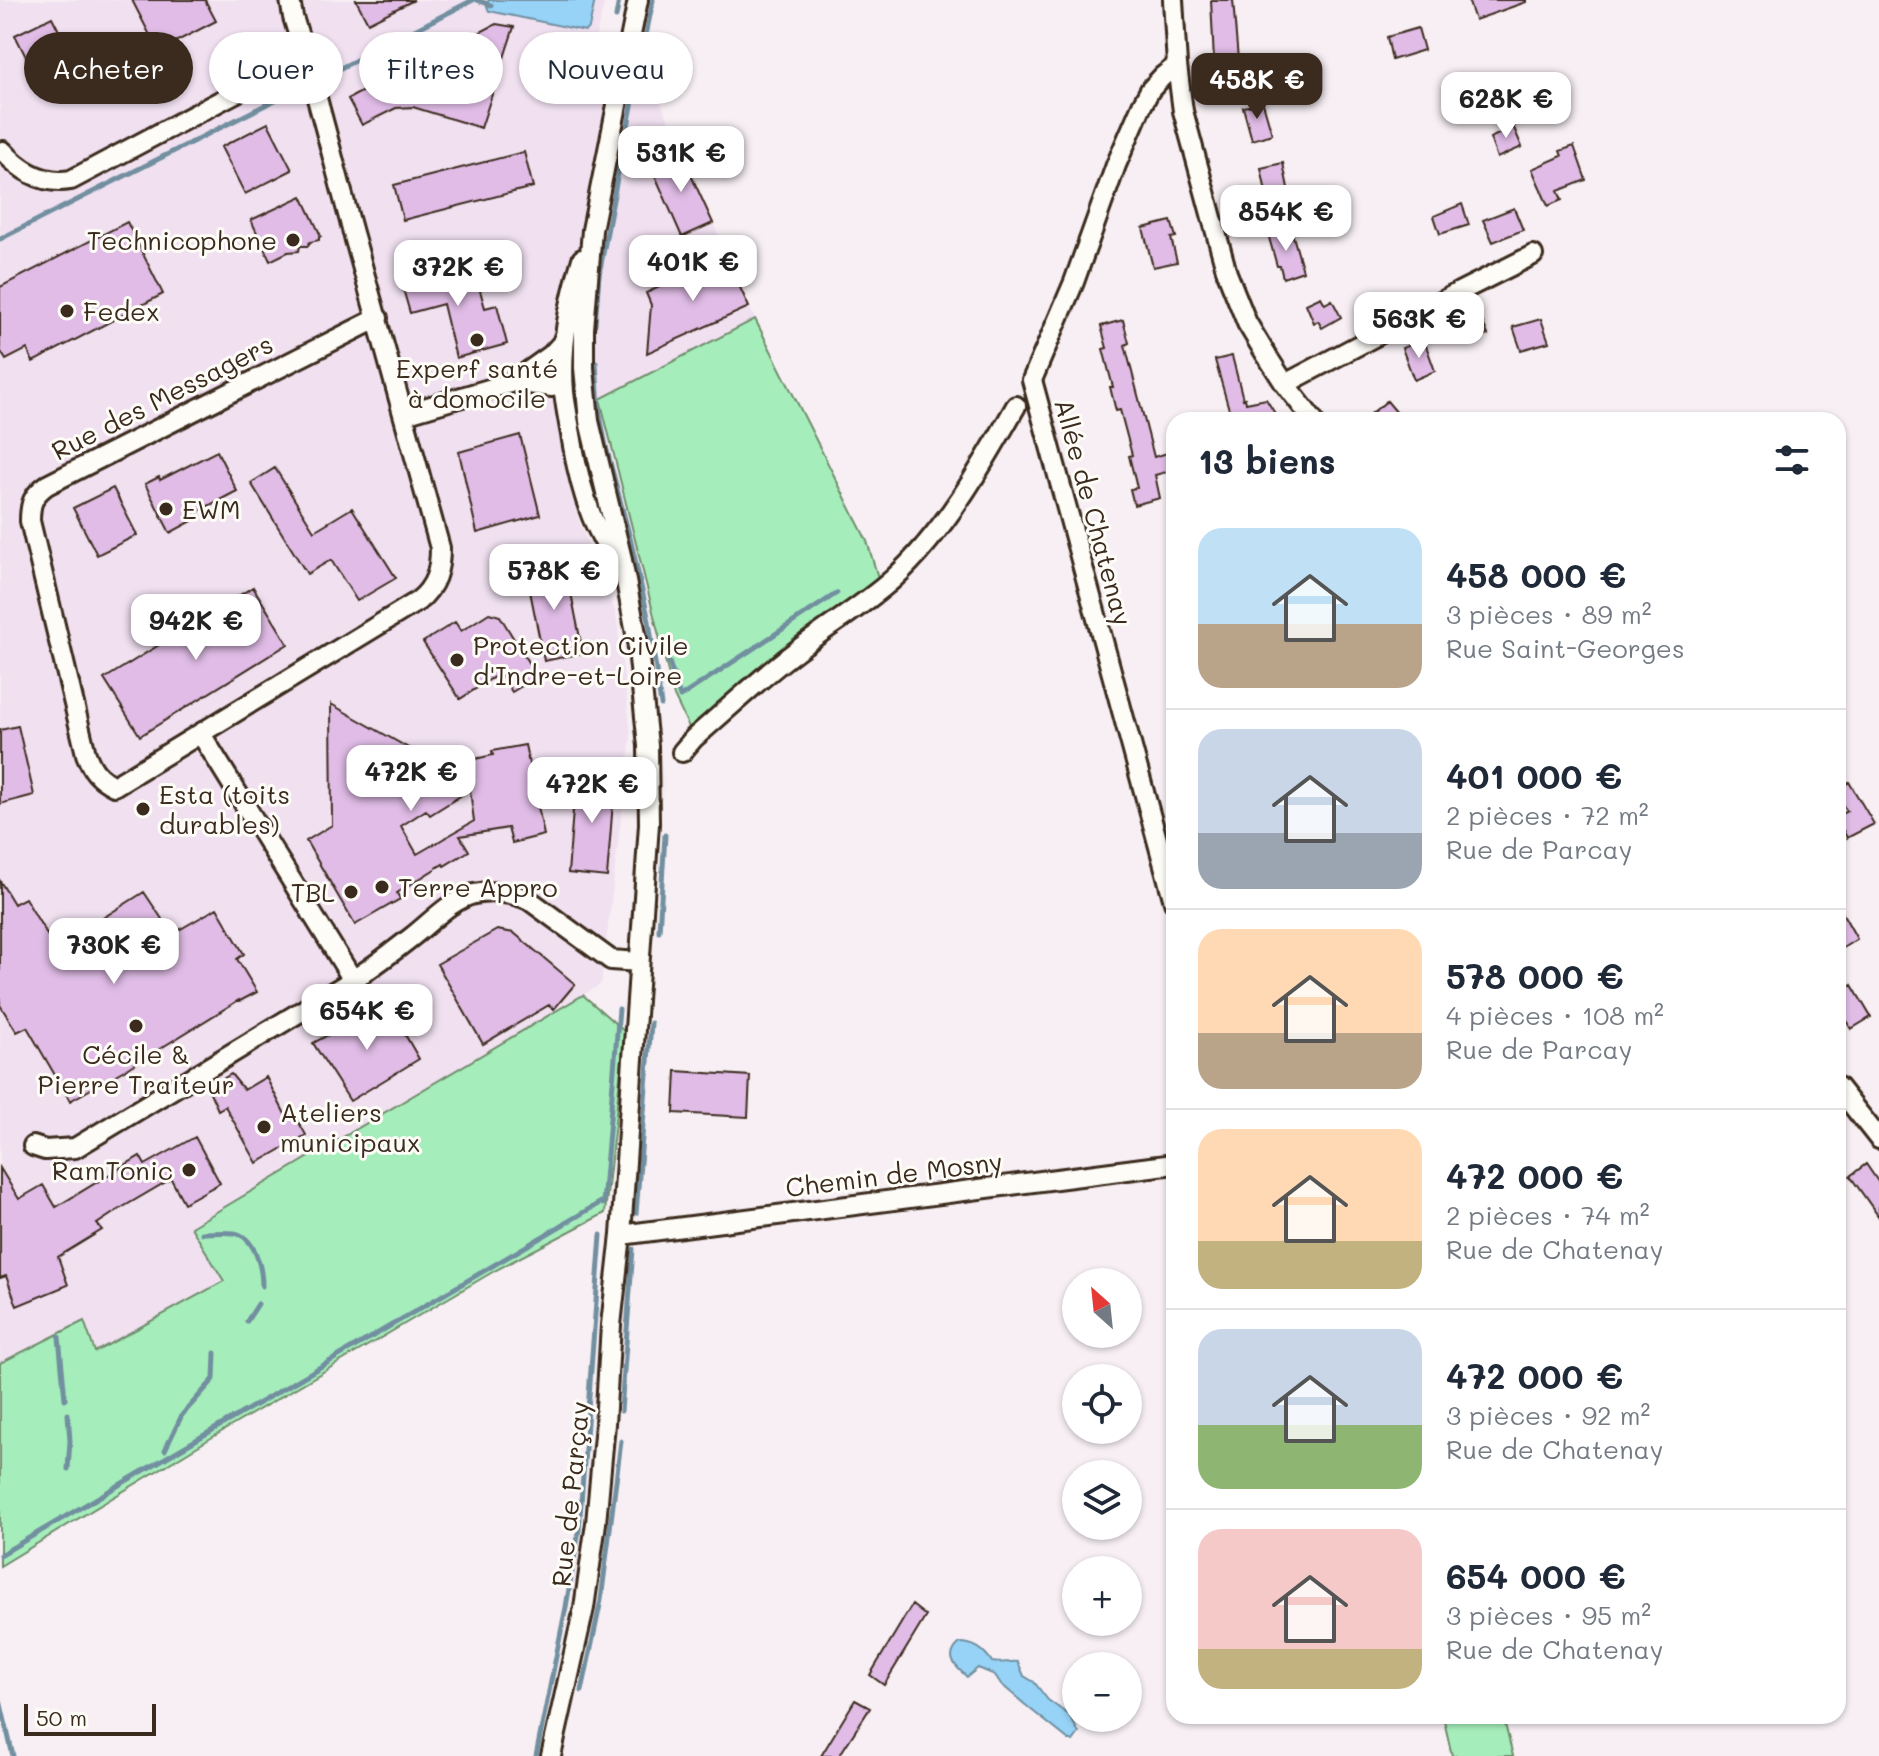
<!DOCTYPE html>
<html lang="fr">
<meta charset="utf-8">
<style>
:root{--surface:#fff;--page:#f6f6f7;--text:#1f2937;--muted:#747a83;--line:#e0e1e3;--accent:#3b2a1e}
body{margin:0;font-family:Mali,sans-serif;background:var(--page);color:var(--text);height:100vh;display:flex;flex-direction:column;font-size:30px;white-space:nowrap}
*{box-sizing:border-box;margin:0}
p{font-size:26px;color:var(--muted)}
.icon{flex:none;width:44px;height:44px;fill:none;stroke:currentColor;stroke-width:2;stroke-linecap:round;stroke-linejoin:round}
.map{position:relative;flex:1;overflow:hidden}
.panel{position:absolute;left:1166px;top:412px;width:680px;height:1312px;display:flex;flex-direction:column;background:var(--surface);border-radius:24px;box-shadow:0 2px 6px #0004}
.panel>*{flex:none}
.guide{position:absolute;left:24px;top:32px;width:760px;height:72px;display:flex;gap:16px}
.needle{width:52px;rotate:333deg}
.tools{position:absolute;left:1062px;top:1268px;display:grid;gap:16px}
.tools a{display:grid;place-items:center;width:80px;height:80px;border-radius:50%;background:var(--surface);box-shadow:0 2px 6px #0004;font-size:40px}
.scale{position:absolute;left:24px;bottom:20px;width:132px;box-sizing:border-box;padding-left:8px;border:4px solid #3b2a1e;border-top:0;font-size:22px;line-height:28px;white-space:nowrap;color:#3b2a1e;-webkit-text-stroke:6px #fdfcf7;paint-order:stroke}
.price{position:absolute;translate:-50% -68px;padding:0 18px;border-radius:16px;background:#fff;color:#222;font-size:26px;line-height:52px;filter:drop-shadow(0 2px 4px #0008)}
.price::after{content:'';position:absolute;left:50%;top:48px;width:24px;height:18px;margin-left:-12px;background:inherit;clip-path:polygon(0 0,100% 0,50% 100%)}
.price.selected{background:var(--accent);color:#fff}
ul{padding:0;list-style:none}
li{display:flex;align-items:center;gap:24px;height:200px;padding:0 32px}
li+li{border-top:2px solid var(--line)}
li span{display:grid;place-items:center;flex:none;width:224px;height:160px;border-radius:24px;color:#555}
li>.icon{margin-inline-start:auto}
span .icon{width:96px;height:96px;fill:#fffc;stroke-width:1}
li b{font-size:34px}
h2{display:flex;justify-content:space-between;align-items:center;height:96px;padding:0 32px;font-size:34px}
.pill{padding:0 28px;border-radius:36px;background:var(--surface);box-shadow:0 2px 6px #0004;font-size:28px;line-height:72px}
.pill.selected{background:var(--accent);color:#fff}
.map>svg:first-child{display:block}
.built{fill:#f0e0f0}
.green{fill:#a5eebb;stroke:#708c6c;stroke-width:2}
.water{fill:#96d3f7;stroke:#728fa0;stroke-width:2}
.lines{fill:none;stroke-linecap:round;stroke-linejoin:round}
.stream{stroke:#728fa0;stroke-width:5}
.building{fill:#e0bce6;stroke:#3b2a1e;stroke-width:2;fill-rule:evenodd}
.minor-casing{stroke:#3b2a1e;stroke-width:24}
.minor{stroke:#fdfcf7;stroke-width:18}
.poi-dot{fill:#3b2a1e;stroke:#fdfcf7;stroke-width:3}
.labels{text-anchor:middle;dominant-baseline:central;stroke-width:6;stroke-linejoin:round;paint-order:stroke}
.poi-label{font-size:26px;fill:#3b2a1e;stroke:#fdfcf7;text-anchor:start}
.street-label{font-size:26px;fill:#3b2a1e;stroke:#fdfcf7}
</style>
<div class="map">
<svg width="1879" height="1756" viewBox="0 0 1879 1756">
<rect width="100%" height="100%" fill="#f7eff4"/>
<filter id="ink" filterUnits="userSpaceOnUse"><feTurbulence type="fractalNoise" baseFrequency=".0125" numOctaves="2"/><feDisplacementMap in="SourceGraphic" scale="16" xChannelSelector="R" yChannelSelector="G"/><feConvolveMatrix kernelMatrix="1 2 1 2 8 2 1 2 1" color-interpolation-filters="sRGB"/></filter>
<g filter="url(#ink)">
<!-- built -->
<path class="built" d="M0 0H605L589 63 646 69 755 319 558 420 578 518 616 614 631 735 601 984 192 1227 224 1281 95 1352 84 1321 0 1363Z"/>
<!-- green -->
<path class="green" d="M755 319 867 541 881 588 694 738 674 696 600 399Z
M583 995 625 1032 605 1213 496 1270 221 1432 0 1566V1363L84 1321 95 1352 224 1281 191 1227Z
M1443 1716H1503L1513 1756H1452Z"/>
<!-- water -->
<path class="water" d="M489 0H595L589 28 585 31 489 11 486 4Z
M960 1643C974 1643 985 1651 992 1662 1002 1664 1009 1661 1018 1662L1024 1676 1034 1682 1048 1700 1069 1715 1079 1733 1073 1741 1069 1740 1029 1708 1001 1684 995 1675 978 1668 967 1677C955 1666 944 1657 960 1643Z"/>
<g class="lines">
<!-- stream -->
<path class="stream" d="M477 0 491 5
M616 17 619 0
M331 73 473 0
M626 136 653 0
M0 239 295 90
M595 324 599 275 620 162
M596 363 599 409 606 447 631 542 649 621 661 705
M666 652 680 697 837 593
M659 931 665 835
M603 1204 619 1009
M636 1213 651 1023
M202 1233C212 1233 224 1232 234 1233 255 1236 262 1268 262 1286
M247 1321 258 1304
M59 1337 65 1399
M621 1411 633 1249
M165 1450 182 1415 214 1379 215 1353
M68 1469 70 1441 68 1414
M0 1555 603 1201
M582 1691 601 1600 621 1441
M0 1700 13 1756
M536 1756 566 1607 579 1530 601 1235"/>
</g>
<!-- building -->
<path class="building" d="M132 0H205L216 21 158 51Z
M356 0H414L368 23Z
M1211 0H1233L1238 60 1214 62Z
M1468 0H1526V2L1475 20Z
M52 17 80 72 43 91 15 35Z
M496 24 514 27 481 128 413 107 396 108 362 125 348 99 400 71 454 89 471 37Z
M1418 28 1424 50 1392 60 1387 37Z
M1263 103 1272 134 1252 140 1243 107Z
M1511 121 1522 147 1497 158 1490 138 1501 133 1499 125Z
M268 123 292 170 245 194 221 147Z
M1574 146 1586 180 1558 191 1562 200 1548 206 1532 169 1562 156 1560 151Z
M680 151 713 223 682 237 650 164Z
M524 152 533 187 403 220 394 185Z
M1283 163 1290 198 1268 202 1261 168Z
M302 196 321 236 319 237V240L310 242 308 246H300L299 251 288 252 270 261 251 220Z
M1462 204 1469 225 1440 234 1434 216Z
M1514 208 1523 230 1493 242 1483 220Z
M1171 221 1176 237 1171 238 1177 262 1153 267 1143 228Z
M127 222 163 294 33 362 27 349 6 360 0 350V287Z
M1291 229 1303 271 1283 278 1280 266H1277L1268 234Z
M726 257 749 307 647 353 651 305 646 293Z
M472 262 485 308 497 305 507 344 456 358 443 304 410 313 401 282Z
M1321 297 1325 304 1332 300 1341 317 1322 328 1318 321 1314 323 1306 304Z
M1480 316 1488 335 1462 344 1455 327Z
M1541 319 1549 342 1521 350 1513 327Z
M1123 320 1129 343 1125 345 1154 457 1174 451V470L1155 475 1160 498 1134 505 1130 489 1137 488 1129 456 1132 455 1120 410 1116 411 1110 387H1113L1103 349 1107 348 1101 326Z
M1424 340 1435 371 1414 380 1402 348Z
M1232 356 1243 399 1245 398 1246 403 1266 399 1279 420H1232L1215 360Z
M1387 401 1403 420H1363Z
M520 435 540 515 477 533 459 452Z
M217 451 237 491 189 516 192 521 170 533 145 484 159 477 160 480Z
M275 468 314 531 352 508 396 578 357 601 331 560 307 574 251 483Z
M113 488 137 535 97 555 73 508Z
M565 563 583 653 544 661 526 571Z
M253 587 288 644 140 736 104 679Z
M489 613 500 616 537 677 512 692 500 673 460 699 423 642 455 622 461 631Z
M331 704 449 771 466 761 493 755 492 751 525 745 544 835 512 843 508 828 460 836 469 851 444 866 443 864 397 893 400 899 355 925 306 841 332 825ZM470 790 474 821 417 854 401 826 426 810 430 815Z
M18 726 34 795 0 804V730Z
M576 773 615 777 607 877 568 873Z
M1849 782 1874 824 1847 838 1838 821V816L1847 811 1838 799V789Z
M0 881 14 904 25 898 55 948 144 892 172 934 217 908 244 954 237 959 257 992 240 1001 239 1000 140 1061 70 1101 27 1027 17 1032 0 1005Z
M1838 905 1857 939 1838 951Z
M497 930 514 933 575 984 554 1009 549 1005 483 1044 437 964Z
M1852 985 1871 1017 1851 1029 1838 1007V994Z
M387 1003 419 1059 350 1101 313 1043Z
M676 1071 750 1076 748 1117 674 1113Z
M231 1074 244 1090 266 1077 285 1114 292 1110 306 1135 257 1163 225 1106 218 1110 208 1088Z
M195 1137 220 1183 184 1203 171 1179 118 1210 97 1224 102 1230 58 1257 68 1285 17 1306 6 1276 0 1278V1168L19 1199 43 1185 56 1207 140 1156 145 1165Z
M1866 1164 1879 1183V1217L1850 1176Z
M912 1605 926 1616 884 1685 870 1675Z
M855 1700 870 1708 839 1756H821Z"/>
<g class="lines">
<!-- minor casing -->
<g class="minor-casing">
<path id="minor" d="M1173 0 1177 65 1183 111 1227 273 1247 323 1265 353 1285 384 1313 420
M305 56C323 117 338 179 355 240 384 342 412 445 440 548 440 570 436 586 418 601L114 786C98 778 92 770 86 754L30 521C30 503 33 495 47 485L378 318
M3 151C21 171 43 185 71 180L305 56 293 17 290 0
M582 259C569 302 560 346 564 392 566 410 570 428 573 446 577 470 583 494 592 517 599 534 609 550 617 566
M513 382 552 387
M1285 384 1459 292 1533 255
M404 414 513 382 551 355 562 343 565 335
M201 734 353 980
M682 752 694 738C728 709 760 678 796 651 828 626 863 606 893 579 945 531 982 466 1016 406
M1174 902 1032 380 1074 282 1116 165 1142 105 1150 90 1163 76 1177 65
M1838 1087 1879 1139
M33 1146 45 1150 75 1148 353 980C374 966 394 951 413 936 431 922 452 899 474 894 492 890 513 893 529 900L611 960 639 962
M621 1235 1174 1164
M551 1756 584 1608 596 1523 605 1424 611 1325 621 1235 649 824 648 746 637 639 621 555 589 421 584 368V329L592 230 638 0"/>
</g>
<!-- minor -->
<use href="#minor" class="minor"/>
</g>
</g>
<!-- markers -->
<g class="poi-dot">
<circle cx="293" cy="240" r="8"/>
<circle cx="67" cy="311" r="8"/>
<circle cx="477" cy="340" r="8"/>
<circle cx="166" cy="509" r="8"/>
<circle cx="457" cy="660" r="8"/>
<circle cx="143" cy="809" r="8"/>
<circle cx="382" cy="887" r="8"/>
<circle cx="351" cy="892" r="8"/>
<circle cx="136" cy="1026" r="8"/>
<circle cx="264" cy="1127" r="8"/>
<circle cx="189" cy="1170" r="8"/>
</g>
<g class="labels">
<!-- poi labels -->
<g class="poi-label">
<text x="277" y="240" text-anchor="end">Technicophone</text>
<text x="83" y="311">Fedex</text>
<text x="477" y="368" text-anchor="middle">Experf santé<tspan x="477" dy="30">à domocile</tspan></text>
<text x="182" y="509">EWM</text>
<text x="473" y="645">Protection Civile<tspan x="473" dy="30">d'Indre-et-Loire</tspan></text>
<text x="159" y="794">Esta (toits<tspan x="159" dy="30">durables)</tspan></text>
<text x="398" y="887">Terre Appro</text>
<text x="335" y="892" text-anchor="end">TBL</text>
<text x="136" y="1054" text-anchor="middle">Cécile &amp;<tspan x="136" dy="30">Pierre Traiteur</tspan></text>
<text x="280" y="1112">Ateliers<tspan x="280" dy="30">municipaux</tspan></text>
<text x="173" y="1170" text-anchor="end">RamTonic</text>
</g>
<!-- street labels -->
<g class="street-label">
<text transform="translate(162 397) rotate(-27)">Rue des Messagers</text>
<text transform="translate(1094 512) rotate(75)">Allée de Chatenay</text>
<text transform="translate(894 1174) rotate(-7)">Chemin de Mosny</text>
<text transform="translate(570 1494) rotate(-84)">Rue de Parçay</text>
</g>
</g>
</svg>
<div class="tools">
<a><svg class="needle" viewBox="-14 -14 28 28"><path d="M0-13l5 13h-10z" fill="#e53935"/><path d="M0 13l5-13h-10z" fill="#747a83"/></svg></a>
<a><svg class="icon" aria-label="locate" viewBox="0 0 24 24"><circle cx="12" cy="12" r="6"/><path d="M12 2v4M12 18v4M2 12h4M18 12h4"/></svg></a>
<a><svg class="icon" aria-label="layers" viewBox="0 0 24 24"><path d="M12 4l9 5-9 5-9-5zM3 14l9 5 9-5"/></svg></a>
<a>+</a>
<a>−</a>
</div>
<div class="scale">50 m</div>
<b class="price selected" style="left:1257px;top:121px">458K €</b>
<b class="price" style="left:1506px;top:140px">628K €</b>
<b class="price" style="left:681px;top:194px">531K €</b>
<b class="price" style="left:1286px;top:253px">854K €</b>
<b class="price" style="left:693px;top:303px">401K €</b>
<b class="price" style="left:458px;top:308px">372K €</b>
<b class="price" style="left:1419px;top:360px">563K €</b>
<b class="price" style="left:554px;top:612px">578K €</b>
<b class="price" style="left:196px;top:662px">942K €</b>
<b class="price" style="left:411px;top:813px">472K €</b>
<b class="price" style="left:592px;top:825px">472K €</b>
<b class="price" style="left:114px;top:986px">730K €</b>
<b class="price" style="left:367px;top:1052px">654K €</b>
<div class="guide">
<a class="pill selected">Acheter</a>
<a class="pill">Louer</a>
<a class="pill">Filtres</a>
<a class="pill">Nouveau</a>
</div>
<section class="panel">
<h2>13 biens<svg class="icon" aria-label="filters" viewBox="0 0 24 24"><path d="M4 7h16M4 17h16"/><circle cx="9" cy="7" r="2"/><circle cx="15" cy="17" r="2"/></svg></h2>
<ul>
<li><span style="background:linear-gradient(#bfe0f5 60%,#b9a48a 0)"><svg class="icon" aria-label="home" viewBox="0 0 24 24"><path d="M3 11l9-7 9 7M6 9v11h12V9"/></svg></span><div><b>458 000 €</b><p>3 pièces · 89 m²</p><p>Rue Saint-Georges</p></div></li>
<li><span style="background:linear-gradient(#c9d6e8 65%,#9aa5b1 0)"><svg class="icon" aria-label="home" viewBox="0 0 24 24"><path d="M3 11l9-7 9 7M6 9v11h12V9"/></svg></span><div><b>401 000 €</b><p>2 pièces · 72 m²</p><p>Rue de Parcay</p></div></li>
<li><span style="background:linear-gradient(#ffd9b3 65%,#b9a48a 0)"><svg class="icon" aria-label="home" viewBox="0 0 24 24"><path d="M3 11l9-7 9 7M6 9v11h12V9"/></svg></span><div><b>578 000 €</b><p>4 pièces · 108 m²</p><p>Rue de Parcay</p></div></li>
<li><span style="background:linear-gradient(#ffd9b3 70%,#c2b280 0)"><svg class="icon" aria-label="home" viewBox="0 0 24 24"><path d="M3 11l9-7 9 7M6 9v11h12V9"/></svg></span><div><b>472 000 €</b><p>2 pièces · 74 m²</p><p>Rue de Chatenay</p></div></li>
<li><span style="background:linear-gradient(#c9d6e8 60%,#8fb573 0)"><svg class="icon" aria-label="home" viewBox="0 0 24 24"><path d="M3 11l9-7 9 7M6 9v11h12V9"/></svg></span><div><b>472 000 €</b><p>3 pièces · 92 m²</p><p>Rue de Chatenay</p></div></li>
<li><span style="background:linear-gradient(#f6c9c9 75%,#c2b280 0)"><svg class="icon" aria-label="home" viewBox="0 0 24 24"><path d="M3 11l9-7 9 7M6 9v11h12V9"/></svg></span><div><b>654 000 €</b><p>3 pièces · 95 m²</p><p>Rue de Chatenay</p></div></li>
</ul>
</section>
</div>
